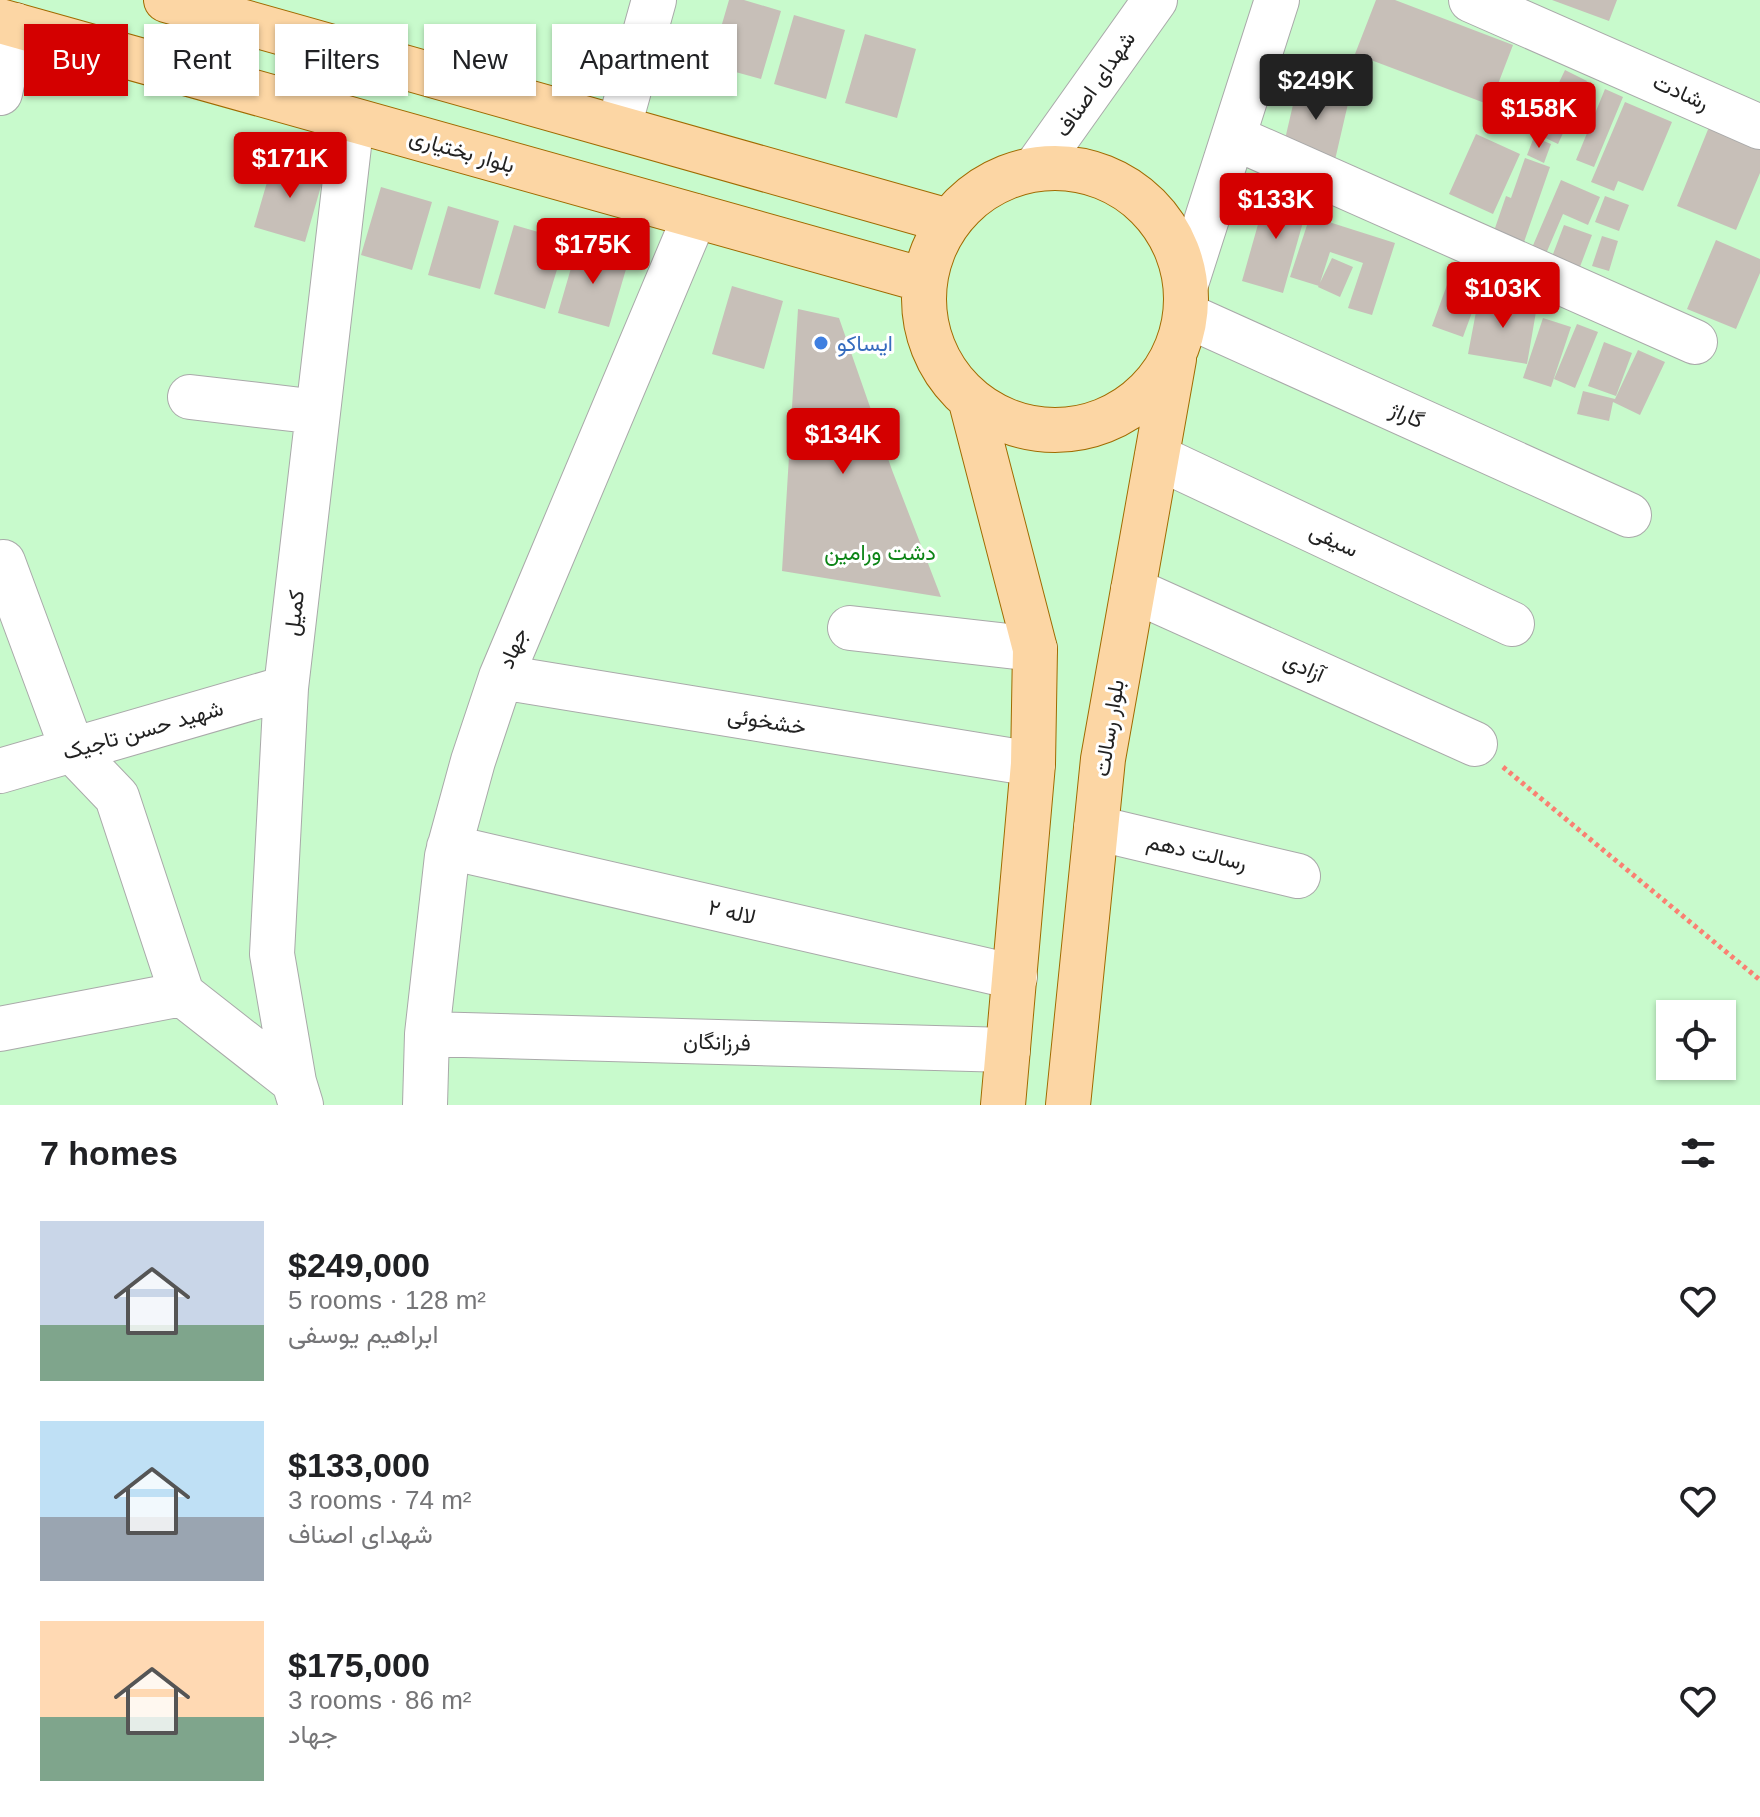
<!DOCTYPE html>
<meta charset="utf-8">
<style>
:root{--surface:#fff;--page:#f2f2f2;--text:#202124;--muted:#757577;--accent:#d40000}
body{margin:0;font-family:Helvetica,Vazirmatn,sans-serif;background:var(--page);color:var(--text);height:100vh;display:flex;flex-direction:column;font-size:30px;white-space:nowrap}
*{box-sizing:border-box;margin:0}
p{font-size:26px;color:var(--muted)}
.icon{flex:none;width:44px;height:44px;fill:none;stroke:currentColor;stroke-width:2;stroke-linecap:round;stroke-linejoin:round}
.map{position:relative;height:1105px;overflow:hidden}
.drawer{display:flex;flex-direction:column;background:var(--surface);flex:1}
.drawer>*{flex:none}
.banner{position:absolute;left:24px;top:24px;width:800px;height:72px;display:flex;gap:16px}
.controls{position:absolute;left:1656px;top:1000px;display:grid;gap:16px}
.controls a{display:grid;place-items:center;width:80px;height:80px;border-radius:0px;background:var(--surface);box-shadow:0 2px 6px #0004;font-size:40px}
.price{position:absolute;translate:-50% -68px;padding:0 18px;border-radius:8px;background:var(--accent);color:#fff;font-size:26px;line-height:52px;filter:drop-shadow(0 2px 4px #0008)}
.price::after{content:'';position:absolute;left:50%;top:48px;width:24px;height:18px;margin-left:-12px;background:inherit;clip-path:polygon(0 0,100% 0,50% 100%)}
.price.active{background:#222;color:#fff}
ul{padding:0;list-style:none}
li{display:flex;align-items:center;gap:24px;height:200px;padding:0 40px}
li span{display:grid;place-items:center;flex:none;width:224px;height:160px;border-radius:0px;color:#555}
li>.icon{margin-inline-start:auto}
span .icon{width:96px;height:96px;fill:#fffc;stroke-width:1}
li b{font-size:34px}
h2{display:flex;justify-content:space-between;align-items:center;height:96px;padding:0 40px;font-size:34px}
.chip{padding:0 28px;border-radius:0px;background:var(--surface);box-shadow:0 2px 6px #0004;font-size:28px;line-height:72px}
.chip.active{background:var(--accent);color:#fff}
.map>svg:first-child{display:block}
.park{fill:#c8facc;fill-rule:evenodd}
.building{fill:#c7bfb8}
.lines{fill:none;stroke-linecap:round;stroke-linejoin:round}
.minor-casing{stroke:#a9a9a9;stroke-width:46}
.major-casing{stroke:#a06b00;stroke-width:46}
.path{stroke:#fa8072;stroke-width:5;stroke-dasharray:4 4;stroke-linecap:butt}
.minor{stroke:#fff;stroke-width:44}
.major{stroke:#fcd6a4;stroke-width:44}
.shop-dot{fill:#3f7fe0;stroke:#fff;stroke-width:3}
.labels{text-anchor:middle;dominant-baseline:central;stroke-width:6;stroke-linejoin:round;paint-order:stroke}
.street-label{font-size:22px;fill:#222;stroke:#fff}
.shop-label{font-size:22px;fill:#366cbe;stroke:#fff;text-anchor:start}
.park-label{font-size:22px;fill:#0c8416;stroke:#fff}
</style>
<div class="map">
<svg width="1760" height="1105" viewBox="0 0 1760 1105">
<rect width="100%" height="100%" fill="#f2efe9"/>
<!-- park -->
<path class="park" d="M0 0H1760V1105H0ZM1670 1014H1722V1066H1670Z"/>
<!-- building -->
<path class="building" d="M729 0H744L781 11 761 79 710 65Z
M1376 0H1395L1513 45 1490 105 1355 54Z
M1552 0H1617L1609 21Z
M794 15 845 30 826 99 774 84Z
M865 34 916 49 897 118 845 103Z
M1301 70 1353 82 1332 173 1280 161Z
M1565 70 1587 81 1558 144 1535 133Z
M1605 89 1623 97 1594 167 1576 160Z
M1625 102 1672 122 1643 191 1618 181 1614 191 1591 182Z
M1709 127 1760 148V173L1736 230 1677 206Z
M1476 134 1520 154 1493 214 1449 194Z
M1534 137 1551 144 1544 163 1527 155Z
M274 158 325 172 305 242 254 227Z
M1525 158 1550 167 1524 242 1494 231 1506 196 1511 198Z
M1561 180 1600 197 1588 225 1563 214 1545 256 1531 250Z
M381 187 432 202 412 270 361 255Z
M1268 189 1309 201 1283 293 1242 281Z
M1605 196 1629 205 1619 231 1595 222Z
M448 206 499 221 480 289 428 275Z
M1310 216 1395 243 1372 315 1348 308 1363 263 1330 252 1319 286 1290 277Z
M514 225 566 240 545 309 494 294Z
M1564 225 1592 235 1578 272 1550 262Z
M1602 236 1618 241 1609 271 1592 266Z
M1716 240 1760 259V273L1736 329 1687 309Z
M578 244 629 259 609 327 558 313Z
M1332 258 1353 267 1340 297 1318 287Z
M1451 274 1482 285 1463 337 1432 326Z
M732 286 783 301 764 369 712 354Z
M1479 296 1537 306 1527 364 1468 354Z
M798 309 839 318 892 470 941 597 782 571Z
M1543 318 1571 327 1551 387 1523 378Z
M1577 324 1598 332 1575 388 1554 379Z
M1604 342 1632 353 1616 396 1588 386Z
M1638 350 1665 362 1640 415 1613 402 1609 421 1577 414 1583 391 1615 399Z"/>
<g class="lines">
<!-- minor casing -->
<g class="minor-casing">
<path id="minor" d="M1471 0 1760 127
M0 93 15 25
M619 126 654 0
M1233 137 1695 342
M1035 169 1155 0
M1186 284 1277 0
M1186 315 1629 515
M190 397 318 412
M1157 457 1512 624
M3 562 73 751 117 797 182 994
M1133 590 1475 744
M850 628 1035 649
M501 677 1033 764
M0 771 286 688
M1096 828 1298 876
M449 847 1015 977
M0 1029 182 994 294 1082
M427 1034 1008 1050
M301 1105 294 1082 272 954 286 688 352 120
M425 1105 427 1034 447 856 473 761 501 677 695 216"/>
</g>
<!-- major casing -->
<g class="major-casing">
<path id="major" d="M166 0 948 221
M0 21 924 280
M924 299a131 131 0 1 1 262 0a131 131 0 1 1-262 0Z
M971 402 1035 649 1033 764 1003 1105
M1068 1105 1103 759 1174 359"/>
</g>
<!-- path -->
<path class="path" d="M1503 767 1760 980"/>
<!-- minor -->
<use href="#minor" class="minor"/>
<!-- major -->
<use href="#major" class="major"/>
</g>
<!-- markers -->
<circle class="shop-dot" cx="821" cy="343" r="8"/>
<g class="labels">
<!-- street labels -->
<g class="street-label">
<text transform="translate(1095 84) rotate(-55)">شهدای اصناف</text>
<text transform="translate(1681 92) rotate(24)">رشادت</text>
<text transform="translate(462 151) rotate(16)">بلوار بختیاری</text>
<text transform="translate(1407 415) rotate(24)">گاراژ</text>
<text transform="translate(1334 540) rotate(25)">سیفی</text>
<text transform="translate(294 613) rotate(-83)">کمیل</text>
<text transform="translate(513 648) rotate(-67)">جهاد</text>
<text transform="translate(1304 667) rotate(24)">آزادی</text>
<text transform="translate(767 721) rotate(9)">خشخوئی</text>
<text transform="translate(1109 728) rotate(-81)">بلوار رسالت</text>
<text transform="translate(143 730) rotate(-16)">شهید حسن تاجیک</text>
<text transform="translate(1197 852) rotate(13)">رسالت دهم</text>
<text transform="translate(732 912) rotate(13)">لاله ۲</text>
<text transform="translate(717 1042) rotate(2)">فرزانگان</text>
</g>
<!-- shop labels -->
<g class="shop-label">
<text x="837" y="343">ایساکو</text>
</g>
<!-- park labels -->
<g class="park-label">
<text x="880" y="552">دشت ورامین</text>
</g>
</g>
</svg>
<div class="controls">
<a><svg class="icon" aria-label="locate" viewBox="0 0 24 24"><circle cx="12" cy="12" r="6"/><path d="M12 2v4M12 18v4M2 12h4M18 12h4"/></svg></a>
</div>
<b class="price active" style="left:1316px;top:122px">$249K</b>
<b class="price" style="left:1539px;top:150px">$158K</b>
<b class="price" style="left:290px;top:200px">$171K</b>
<b class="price" style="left:1276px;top:241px">$133K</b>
<b class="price" style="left:593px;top:286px">$175K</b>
<b class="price" style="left:1503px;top:330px">$103K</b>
<b class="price" style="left:843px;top:476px">$134K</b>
<div class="banner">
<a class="chip active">Buy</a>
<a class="chip">Rent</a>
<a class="chip">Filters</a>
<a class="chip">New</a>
<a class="chip">Apartment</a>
</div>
</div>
<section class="drawer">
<h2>7 homes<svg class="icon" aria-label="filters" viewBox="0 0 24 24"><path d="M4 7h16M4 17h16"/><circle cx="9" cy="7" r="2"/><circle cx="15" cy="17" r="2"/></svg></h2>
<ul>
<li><span style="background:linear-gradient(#c9d6e8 65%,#7fa58c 0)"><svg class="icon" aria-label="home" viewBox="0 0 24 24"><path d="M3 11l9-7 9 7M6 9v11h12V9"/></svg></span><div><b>$249,000</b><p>5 rooms · 128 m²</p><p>ابراهیم یوسفی</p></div><svg class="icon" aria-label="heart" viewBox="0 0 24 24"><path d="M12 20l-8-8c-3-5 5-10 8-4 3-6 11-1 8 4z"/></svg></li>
<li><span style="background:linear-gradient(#bfe0f5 60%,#9aa5b1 0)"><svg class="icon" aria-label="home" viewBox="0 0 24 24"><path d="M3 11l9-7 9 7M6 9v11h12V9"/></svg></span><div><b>$133,000</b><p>3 rooms · 74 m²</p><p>شهدای اصناف</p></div><svg class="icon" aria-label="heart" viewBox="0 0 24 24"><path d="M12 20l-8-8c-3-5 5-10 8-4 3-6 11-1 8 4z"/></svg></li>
<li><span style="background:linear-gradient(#ffd9b3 60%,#7fa58c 0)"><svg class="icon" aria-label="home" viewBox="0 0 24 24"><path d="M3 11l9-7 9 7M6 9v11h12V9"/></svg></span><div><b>$175,000</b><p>3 rooms · 86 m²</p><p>جهاد</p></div><svg class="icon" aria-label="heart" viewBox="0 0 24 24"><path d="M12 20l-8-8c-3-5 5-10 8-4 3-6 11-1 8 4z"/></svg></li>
</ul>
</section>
